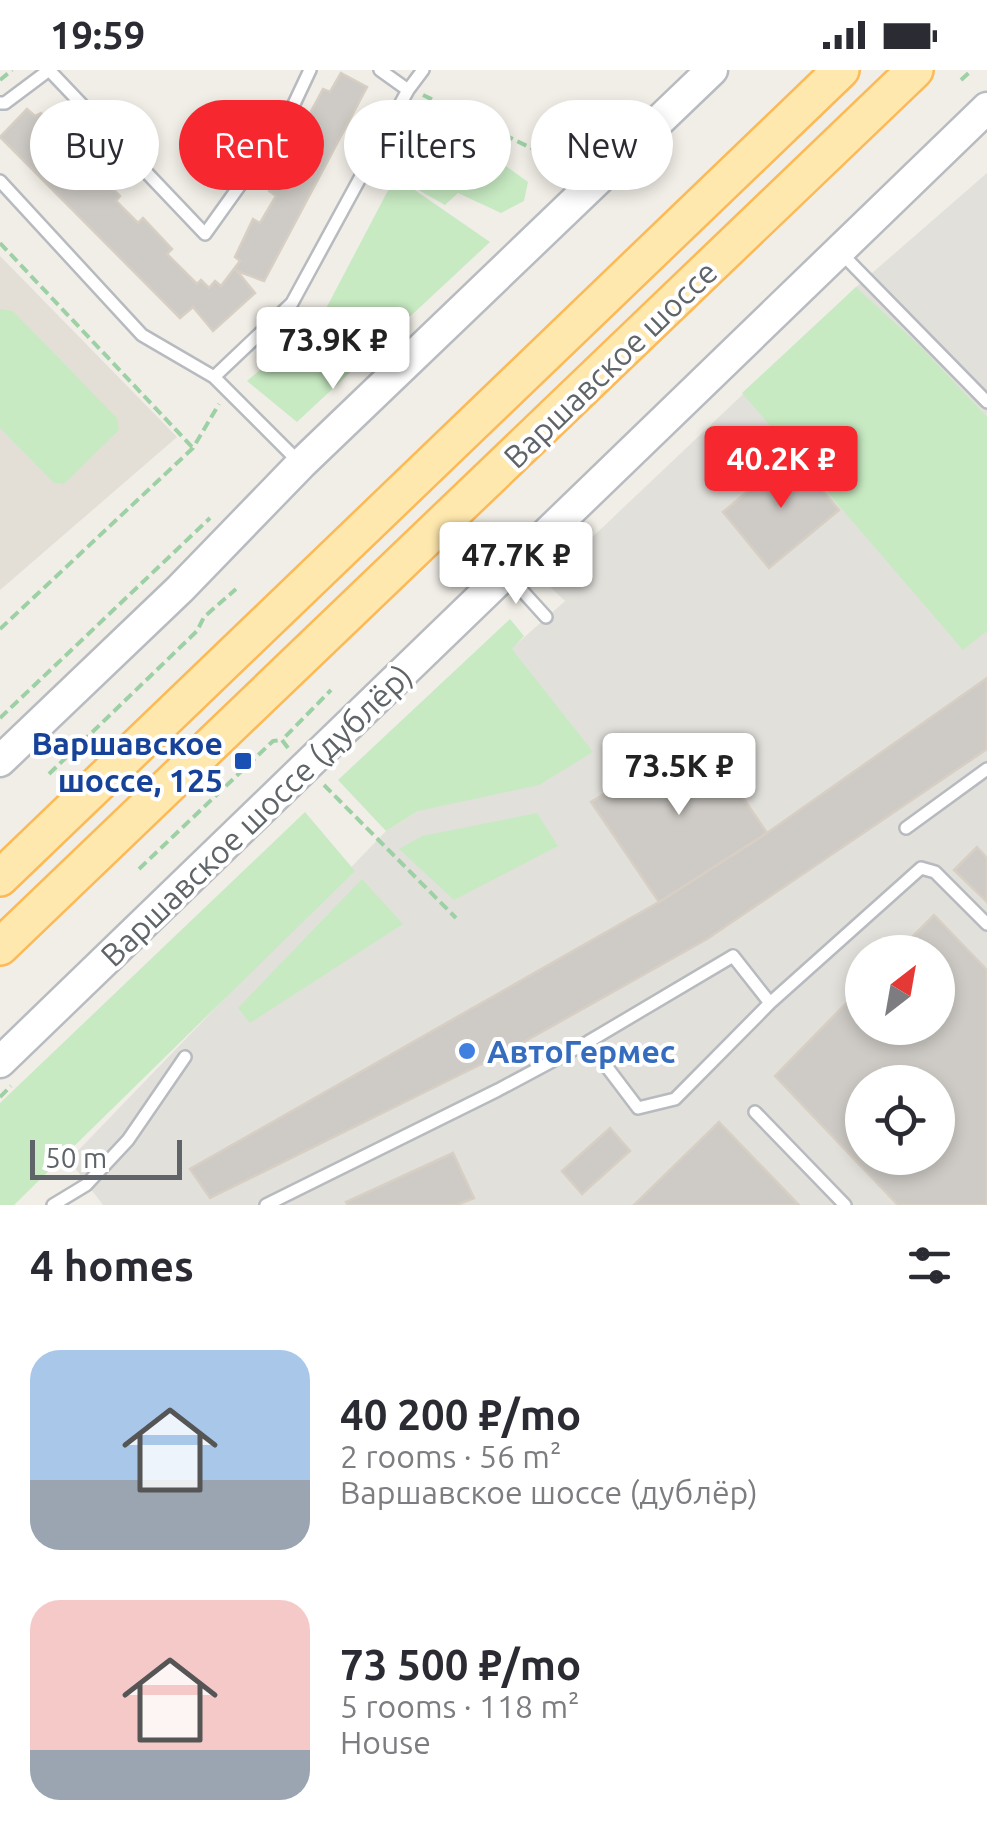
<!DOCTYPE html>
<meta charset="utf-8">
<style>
:root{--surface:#fff;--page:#f7f7f7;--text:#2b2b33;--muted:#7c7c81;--accent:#f72730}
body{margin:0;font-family:Ubuntu,sans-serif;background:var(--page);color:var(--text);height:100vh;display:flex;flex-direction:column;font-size:38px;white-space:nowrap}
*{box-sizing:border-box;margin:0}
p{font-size:32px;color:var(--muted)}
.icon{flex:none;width:55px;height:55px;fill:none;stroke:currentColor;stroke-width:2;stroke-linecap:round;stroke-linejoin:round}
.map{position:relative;height:1135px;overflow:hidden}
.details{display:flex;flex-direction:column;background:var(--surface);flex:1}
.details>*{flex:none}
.top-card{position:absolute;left:30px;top:30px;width:928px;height:90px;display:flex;gap:20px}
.needle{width:65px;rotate:31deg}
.controls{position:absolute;left:845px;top:865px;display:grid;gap:20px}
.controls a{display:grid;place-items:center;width:110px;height:110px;border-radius:50%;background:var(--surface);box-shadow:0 5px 15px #0003;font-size:50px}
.scale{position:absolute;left:30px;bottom:25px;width:152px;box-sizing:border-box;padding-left:10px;border:5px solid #5e6468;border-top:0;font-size:28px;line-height:35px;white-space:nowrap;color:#5e6468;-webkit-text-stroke:8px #fff;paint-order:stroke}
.price{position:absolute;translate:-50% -85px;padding:0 22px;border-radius:10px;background:#fff;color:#222;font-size:32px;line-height:65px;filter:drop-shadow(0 2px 5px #0008)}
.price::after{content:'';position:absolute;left:50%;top:60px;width:30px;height:22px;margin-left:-15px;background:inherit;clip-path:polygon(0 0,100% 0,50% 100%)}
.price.selected{background:var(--accent);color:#fff}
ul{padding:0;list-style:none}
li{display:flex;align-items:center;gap:30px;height:250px;padding:0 30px}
li span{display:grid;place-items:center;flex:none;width:280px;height:200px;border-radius:30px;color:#555}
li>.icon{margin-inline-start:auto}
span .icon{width:120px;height:120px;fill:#fffc;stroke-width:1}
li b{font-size:42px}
h2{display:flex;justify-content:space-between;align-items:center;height:120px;padding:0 30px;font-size:42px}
.chip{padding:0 35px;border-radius:45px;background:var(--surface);box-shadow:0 5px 15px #0003;font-size:35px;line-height:90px}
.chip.selected{background:var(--accent);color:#fff}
.status{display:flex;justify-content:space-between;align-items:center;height:70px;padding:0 50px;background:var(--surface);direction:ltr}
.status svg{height:28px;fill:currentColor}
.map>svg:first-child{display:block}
.industrial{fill:#e2e0db;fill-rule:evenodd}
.education{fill:#e3dfd7}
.green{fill:#c7eac2}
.building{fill:#cecbc6;stroke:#d7cfc4;stroke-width:2.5;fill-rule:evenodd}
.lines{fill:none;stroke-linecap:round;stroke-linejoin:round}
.lane-casing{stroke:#b7babe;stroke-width:16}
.secondary-casing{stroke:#b8bcc1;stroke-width:35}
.primary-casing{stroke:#fcb955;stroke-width:40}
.path{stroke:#9dd1a5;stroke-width:4;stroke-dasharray:10 5;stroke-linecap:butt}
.lane{stroke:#fff;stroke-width:11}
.secondary{stroke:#fff;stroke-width:30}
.primary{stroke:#ffe8ae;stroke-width:35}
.transit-dot{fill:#1a4fb4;stroke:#fff;stroke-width:4}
.shop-dot{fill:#3f7fe0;stroke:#fff;stroke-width:4}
.labels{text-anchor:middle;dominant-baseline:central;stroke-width:8;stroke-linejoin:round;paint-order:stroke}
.street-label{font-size:32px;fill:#5e6468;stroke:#fff}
.transit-label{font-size:32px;font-weight:bold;fill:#164399;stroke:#fff;text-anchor:end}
.shop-label{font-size:32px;font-weight:bold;fill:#366cbe;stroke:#fff;text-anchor:start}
</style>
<div class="status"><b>19:59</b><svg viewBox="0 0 49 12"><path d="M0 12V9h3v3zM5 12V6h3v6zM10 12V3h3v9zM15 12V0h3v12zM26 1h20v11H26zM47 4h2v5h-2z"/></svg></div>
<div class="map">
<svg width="987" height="1135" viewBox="0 0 987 1135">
<rect width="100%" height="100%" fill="#f1eee7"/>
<!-- industrial -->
<path class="industrial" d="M987 103V1135H103L69 1090 386 761 418 741 592 682 511 579 565 531 545 512 856 217ZM862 882H938V958H862ZM862 1012H938V1088H862Z"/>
<!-- education -->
<path class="education" d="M0 186 177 367 0 520Z"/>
<!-- green -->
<path class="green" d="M433 39 511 73 495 88 528 112 524 131 501 143 458 123 445 135 408 114 406 88Z
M404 90 406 114 490 172 297 352 247 311 321 248Z
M856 217 921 277 987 347V561L963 580 742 323Z
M0 239 13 241 117 348 119 360 64 414 54 413 0 358Z
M510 549 524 566 512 579 593 682 539 715 418 741 386 761 338 710Z
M305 742 355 801 14 1135H0V1033Z
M537 743 558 776 454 830 399 779 422 766Z
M362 809 403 854 250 953 238 938Z"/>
<!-- building -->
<path class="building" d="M341 3 367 17 264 211 237 201 255 223 213 261 193 237 180 248 0 67 27 39 35 46 41 43 69 73 64 78 86 100 91 96 120 126 116 131 138 153 143 148 172 179 167 184 197 214 201 210 209 218 215 211 221 216 240 191 235 187 253 149 260 153 276 126 269 121 289 85 296 88 311 61 303 57 308 47 323 19 330 22Z
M792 384 839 440 769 498 723 442Z
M987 608V679L707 869 506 982 210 1128 190 1099 659 832 767 763Z
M701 666 767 763 659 832 591 732Z
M977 777 987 788V832L954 800Z
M934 845 987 900V1135H898L775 1006 862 917V958H938V882H897ZM862 1012H938V1088H862Z
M719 1052 799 1135H634Z
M610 1058 630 1081 582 1124 562 1101Z
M453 1083 474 1128 457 1135H348L346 1132Z"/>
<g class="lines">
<!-- lane casing -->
<g class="lane-casing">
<path id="lane" d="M49 0 205 164 286 51 310 0
M380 0 408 20
M0 33H5L49 0
M0 111 142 265 214 307 298 391
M839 181 987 332
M214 307 292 233 408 20 423 0
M507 504 546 547
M906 758 987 699
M588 972 733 886 770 933
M755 1042 845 1135
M53 1135 86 1115 128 1070 185 987
M266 1135 498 1020 588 972 638 1038 675 1029 770 933 921 798 935 802 987 854"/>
</g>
<!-- secondary casing -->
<g class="secondary-casing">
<path id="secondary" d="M0 691 180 519 301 394 712 0
M0 992 987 38"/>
</g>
<!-- primary casing -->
<g class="primary-casing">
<path id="primary" d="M0 808 841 0
M0 877 915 0"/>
</g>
<!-- path -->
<path class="path" d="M0 10 12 0
M961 10 972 0
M423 25 572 98
M0 173 193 378
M0 559 193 378 219 334
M0 648 210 448
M288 678 282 670 331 620
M49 704 197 561 204 547 236 519
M324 715 456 848
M139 799 273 671 282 670
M0 1027 11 1016"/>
<!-- lane -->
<use href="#lane" class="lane"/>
<!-- secondary -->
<use href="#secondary" class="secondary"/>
<!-- primary -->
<use href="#primary" class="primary"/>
</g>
<!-- markers -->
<rect class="transit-dot" x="233" y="681" width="20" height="20" rx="5"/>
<circle class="shop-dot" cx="467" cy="981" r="10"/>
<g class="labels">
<!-- street labels -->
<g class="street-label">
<text transform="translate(610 294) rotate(-44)">Варшавское шоссе</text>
<text transform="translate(256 745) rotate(-44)">Варшавское шоссе (дублёр)</text>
</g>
<!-- transit labels -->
<g class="transit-label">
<text x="223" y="673">Варшавское<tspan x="223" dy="37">шоссе, 125</tspan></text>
</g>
<!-- shop labels -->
<g class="shop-label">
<text x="487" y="981">АвтоГермес</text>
</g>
</g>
</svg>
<div class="controls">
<a><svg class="needle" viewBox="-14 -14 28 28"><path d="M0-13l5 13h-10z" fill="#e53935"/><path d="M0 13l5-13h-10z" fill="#7c7c81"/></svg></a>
<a><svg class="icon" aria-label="locate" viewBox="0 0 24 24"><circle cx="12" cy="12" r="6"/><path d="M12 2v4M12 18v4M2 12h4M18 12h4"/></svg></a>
</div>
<div class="scale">50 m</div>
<b class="price" style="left:333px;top:322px">73.9K ₽</b>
<b class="price selected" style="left:781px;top:441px">40.2K ₽</b>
<b class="price" style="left:516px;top:537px">47.7K ₽</b>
<b class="price" style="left:679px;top:748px">73.5K ₽</b>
<div class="top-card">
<a class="chip">Buy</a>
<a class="chip selected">Rent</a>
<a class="chip">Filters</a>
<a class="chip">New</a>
</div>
</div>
<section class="details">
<h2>4 homes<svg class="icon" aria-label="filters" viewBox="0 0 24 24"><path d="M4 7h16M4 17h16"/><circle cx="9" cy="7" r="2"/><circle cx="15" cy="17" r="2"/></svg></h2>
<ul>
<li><span style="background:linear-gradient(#a9c7e8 65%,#9aa5b1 0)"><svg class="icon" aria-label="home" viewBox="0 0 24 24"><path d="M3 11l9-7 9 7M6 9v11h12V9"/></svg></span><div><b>40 200 ₽/mo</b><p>2 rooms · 56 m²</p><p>Варшавское шоссе (дублёр)</p></div></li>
<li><span style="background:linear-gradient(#f6c9c9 75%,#9aa5b1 0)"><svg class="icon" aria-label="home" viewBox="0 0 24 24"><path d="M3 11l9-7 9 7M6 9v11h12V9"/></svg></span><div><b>73 500 ₽/mo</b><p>5 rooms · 118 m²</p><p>House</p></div></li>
</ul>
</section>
